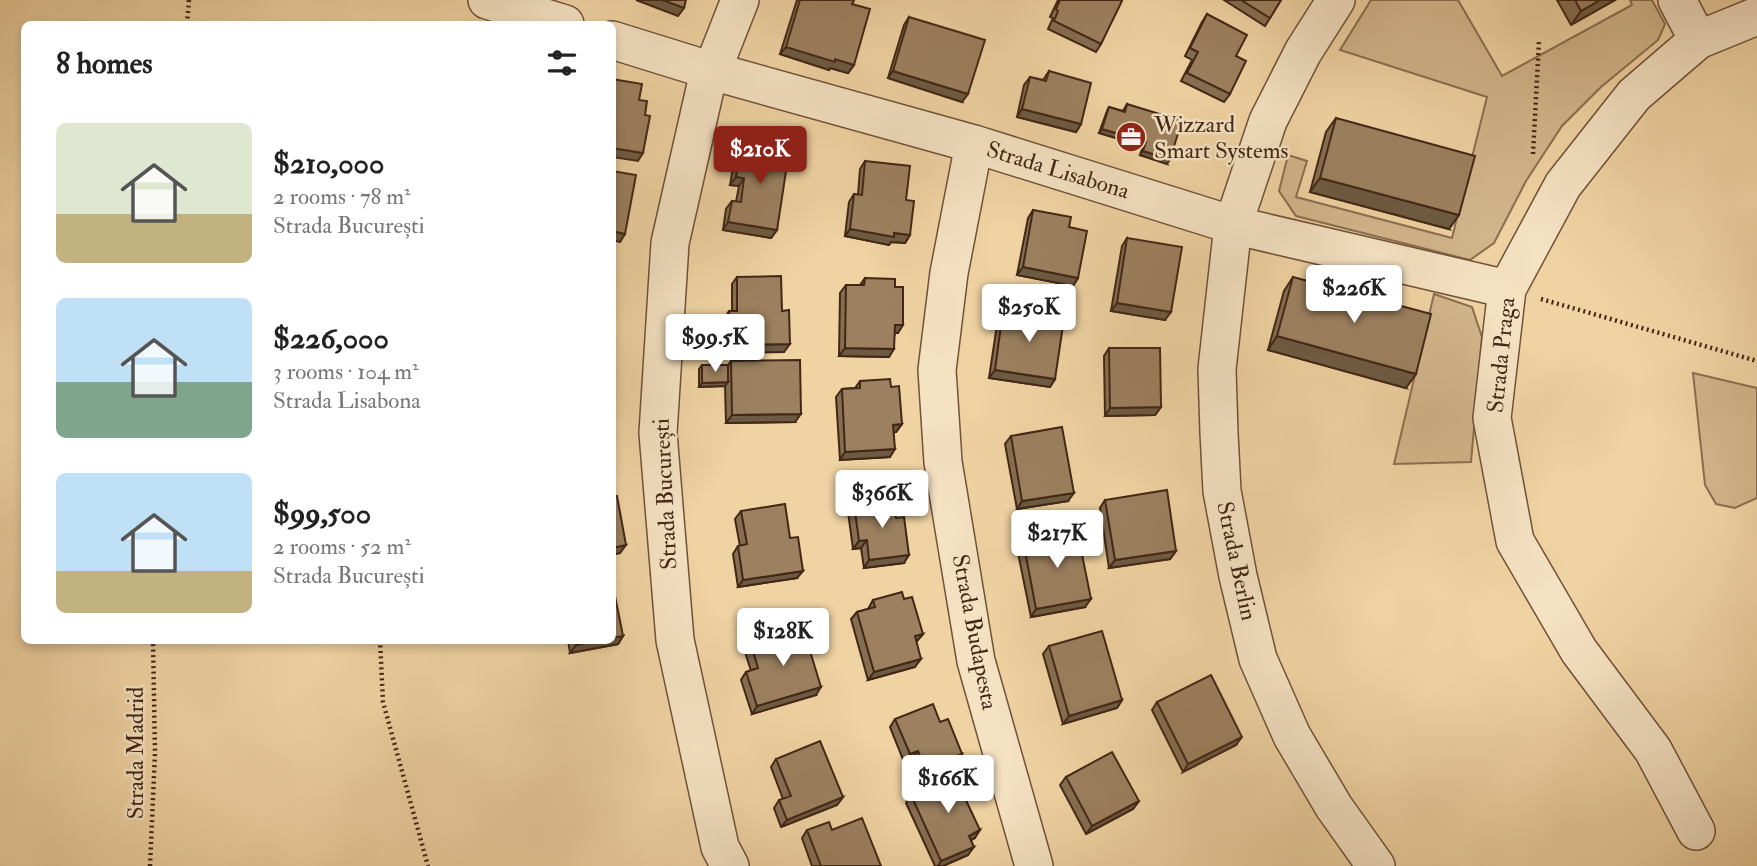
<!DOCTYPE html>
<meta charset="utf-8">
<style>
:root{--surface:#fff;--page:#f2f2f2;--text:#222;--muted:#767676;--accent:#8f2418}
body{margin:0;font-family:"IM FELL Double Pica",serif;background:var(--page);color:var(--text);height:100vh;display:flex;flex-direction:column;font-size:26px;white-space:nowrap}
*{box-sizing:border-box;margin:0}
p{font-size:23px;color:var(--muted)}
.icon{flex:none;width:38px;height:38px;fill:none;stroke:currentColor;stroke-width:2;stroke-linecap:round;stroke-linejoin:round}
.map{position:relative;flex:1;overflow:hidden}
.panel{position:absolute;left:21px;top:21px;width:595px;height:623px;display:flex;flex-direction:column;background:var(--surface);border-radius:10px;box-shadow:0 4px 10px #0003}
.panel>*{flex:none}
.price{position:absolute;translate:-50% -60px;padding:0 16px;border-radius:7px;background:#fff;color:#222;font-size:23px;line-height:46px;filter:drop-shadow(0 2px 4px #0008)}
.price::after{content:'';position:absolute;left:50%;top:42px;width:21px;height:16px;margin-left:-10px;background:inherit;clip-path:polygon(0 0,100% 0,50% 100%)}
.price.current{background:var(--accent);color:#fff}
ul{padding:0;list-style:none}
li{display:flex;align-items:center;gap:21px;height:175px;padding:0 35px}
li span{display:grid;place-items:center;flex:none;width:196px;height:140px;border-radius:10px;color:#555}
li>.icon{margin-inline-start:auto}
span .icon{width:84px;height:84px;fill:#fffc;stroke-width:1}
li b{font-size:30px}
h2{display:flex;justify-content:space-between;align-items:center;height:84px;padding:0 35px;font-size:30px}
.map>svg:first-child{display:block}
.green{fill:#d2b68b;stroke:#8a6e50;stroke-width:2}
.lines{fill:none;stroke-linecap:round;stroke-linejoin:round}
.minor-casing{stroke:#6e5239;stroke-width:40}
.path{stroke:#422716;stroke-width:4.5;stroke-dasharray:2 3.5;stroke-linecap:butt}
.minor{stroke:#f5e2c3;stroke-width:37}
.wall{fill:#866e52;stroke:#422716;stroke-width:2}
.shaded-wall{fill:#6d5a42;stroke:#422716;stroke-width:2}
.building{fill:#9c805f;stroke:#422716;stroke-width:2}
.labels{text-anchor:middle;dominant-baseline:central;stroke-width:5;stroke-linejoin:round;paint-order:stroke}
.poi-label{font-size:23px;fill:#422716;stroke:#f5e2c3;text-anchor:start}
.street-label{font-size:23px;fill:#422716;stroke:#f5e2c3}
</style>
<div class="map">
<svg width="1757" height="866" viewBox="0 0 1757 866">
<rect width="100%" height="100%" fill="#f0d3a3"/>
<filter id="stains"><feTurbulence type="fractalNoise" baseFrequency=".00286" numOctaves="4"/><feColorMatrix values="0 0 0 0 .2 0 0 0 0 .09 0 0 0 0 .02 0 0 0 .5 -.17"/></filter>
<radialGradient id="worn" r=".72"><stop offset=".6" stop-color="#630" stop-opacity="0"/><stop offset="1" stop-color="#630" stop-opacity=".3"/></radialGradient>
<!-- green -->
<path class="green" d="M1371 0H1458L1502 76 1632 5 1630 0H1652L1665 24 1658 40 1601 87 1562 126 1526 181 1494 243 1470 260 1296 216 1279 191 1288 155 1307 161 1296 197 1452 238 1487 97 1340 50Z
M1434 294 1472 307 1482 337 1471 462 1394 464Z
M1693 373 1757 388V498L1735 508 1716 504 1705 485Z"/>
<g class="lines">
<!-- minor casing -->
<g class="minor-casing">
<path id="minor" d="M487 0 565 24
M1336 0 1303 52 1268 121 1233 225 1217 369 1219 433 1222 491 1238 576 1258 659 1292 736 1334 807 1376 866
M1677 0 1698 40
M612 40 712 71 974 144 1233 225 1507 289
M974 144 949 273 937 370 943 462 976 661 1034 866
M1696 831 1653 750 1579 651 1515 541 1492 418 1507 289 1563 185 1634 95 1698 40 1757 16
M730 866 720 847 675 640 658 433 670 243 705 89 740 0"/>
</g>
<!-- path -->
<path class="path" d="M187 24 189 0
M1533 154 1539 41
M1541 299 1757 361
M380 640 383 702 428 866
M150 866 155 753 153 640"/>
<!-- minor -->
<use href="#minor" class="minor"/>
</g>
<!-- wall -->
<path class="wall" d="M797 0H854L852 4 854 65 848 73 830 68 829 70 780 54Z
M1058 0H1120L1101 44 1096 52 1048 29 1053 18 1050 17Z
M1224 0H1281L1265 26Z
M1557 0H1615L1571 25Z
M1207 14 1236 56 1230 94 1224 102 1181 81 1192 60 1185 56 1202 22Z
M909 17 962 102 888 78 904 25Z
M1049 71 1081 124 1076 132 1017 117 1024 85 1030 77 1043 80Z
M1127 104 1167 164 1140 155 1143 146 1099 133 1107 111 1109 107 1123 111Z
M1336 118 1449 229 1310 192 1326 132Z
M750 141 780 157 777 230 771 238 723 230 726 209 732 201 736 202 739 186 730 185 735 155 741 147 746 148Z
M865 161 906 200 910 235 905 243 891 242 889 245 845 236 849 202 854 194 858 195 860 169Z
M1033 210 1069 227 1078 278 1073 286 1017 275 1028 218Z
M1127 238 1165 320 1111 311 1122 246Z
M737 277 782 311 784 352 724 353V319L729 311H732V284Z
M1293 277 1406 388 1268 350 1284 291Z
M865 278 895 287 898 333H895L889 357 839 356 840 293 846 285H860Z
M1003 310 1055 379 1050 387 989 378 998 318Z
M1109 348 1161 407 1155 415 1105 416 1104 356Z
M731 361 795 422 726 423 725 386 699 387V369L702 365H728Z
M860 381 891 387 902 424 896 432H894L890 457 840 460 836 397 842 389 855 388Z
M1011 436 1068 501 1017 509 1005 444Z
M1105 500 1176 551 1170 559 1109 568 1100 508Z
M854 504 904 563 864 568 861 548 853 549 848 512Z
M741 511 797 578 738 587 733 554 738 546H740L735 519Z
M1023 540 1085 607 1031 617 1017 548Z
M904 599 923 634 916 642 915 667 868 680 851 619 857 612 868 609 873 600Z
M623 636 618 644 570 653 568 640H612Z
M751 644 816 695 752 714 741 680 746 672 751 671 745 652Z
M1049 646 1122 700 1117 708 1063 724 1043 654Z
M1157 702 1236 745 1183 772 1152 710Z
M895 719 940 722 962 754 957 762 919 777 912 759 904 762 890 727Z
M776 759 843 797 837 805 781 827 774 808 779 800 783 799 771 767Z
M1066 777 1139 801 1133 809 1086 834 1060 785Z
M911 795 967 800 966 801 975 838 971 840 968 855 943 866H935L906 803Z
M807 830H832L881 866H812L802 838Z"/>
<!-- shaded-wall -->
<path class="shaded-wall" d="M636 0H663L684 8 678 16Z
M1600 0H1615L1571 25 1581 11Z
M786 47 835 59 854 65 848 73 830 68 829 70 780 54Z
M893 71 968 94 962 102 888 78Z
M1022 109 1081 124 1076 132 1017 117Z
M1102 129 1146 142 1143 146 1099 133Z
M612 148 643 153 638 161 612 157Z
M1143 151 1170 159 1167 164 1140 155Z
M736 177 744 178 739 186 730 185Z
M1320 178 1459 215 1449 229 1310 192Z
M728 222 777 230 771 238 723 230Z
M850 229 894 233 910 235 905 243 891 242 889 245 845 236Z
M612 231 625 234 620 242 612 240Z
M1023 267 1078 278 1073 286 1017 275Z
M1117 303 1171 312 1165 320 1111 311Z
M895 325H903L898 333 889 332Z
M1277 336 1416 374 1406 388 1268 350Z
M790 344 784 352 724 353 729 345Z
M845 348 894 349 889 357 839 356Z
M995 370 1055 379 1050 387 989 378Z
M728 382 725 386 699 387 702 383Z
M1161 407 1155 415 1105 416 1110 408Z
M801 414 795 422 726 423 732 415Z
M902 424 896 432 888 433 893 425Z
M895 449 890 457 840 460 845 452Z
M1074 493 1068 501 1017 509 1022 501Z
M867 540 861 548 853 549 859 541Z
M626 545 620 553 612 555V548Z
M1176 551 1170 559 1109 568 1115 560Z
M909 555 904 563 864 568 869 560Z
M803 571 797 578 738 587 743 580Z
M1091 599 1085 607 1031 617 1036 609Z
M923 634 917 641 909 644 915 636Z
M623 636 618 644 570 653 576 645 599 640H612V638Z
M921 659 915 667 868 680 874 672Z
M821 687 816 695 752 714 757 706Z
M1122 700 1117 708 1063 724 1069 716Z
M1242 737 1236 745 1183 772 1188 764Z
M918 751 912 759 904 762 910 754Z
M962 754 957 762 919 777 925 769Z
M973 792 967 800 959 804 964 796Z
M843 797 837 805 781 827 787 820Z
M1139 801 1133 809 1086 834 1092 826Z
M980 830 975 838 963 844 969 836Z
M974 847 968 855 943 866H938L941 861Z"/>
<!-- building -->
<path class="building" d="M663 0H686L684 8Z
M800 0H854L852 4 870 9 854 65 835 59V62L786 47Z
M1060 0H1120L1122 1 1101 44 1054 21 1058 11 1056 9Z
M1241 0H1281L1270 18Z
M1575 0H1600L1581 11Z
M1207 14 1247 35 1236 56 1246 61 1230 94 1187 73 1198 52 1190 48Z
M909 17 985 40 968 94 893 71Z
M1049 71 1091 83 1081 124 1022 109 1030 77 1046 81Z
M612 79 642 84 639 100 647 101 645 115 650 116 643 153 612 148Z
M1127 104 1182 121 1170 159 1143 151 1146 142 1102 129 1109 107 1125 112Z
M1336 118 1475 156 1459 215 1320 178Z
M750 141 781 146 780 157 788 158 777 230 728 222 732 201 741 202 744 178 736 177 741 147 749 148Z
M865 161 910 166 906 200 914 201 910 235 894 233V237L850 229 854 194 862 195Z
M612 171 636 175 625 234 612 231Z
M1033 210 1071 217 1069 227 1087 231 1078 278 1023 267Z
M1127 238 1182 247 1171 312 1117 303Z
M781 276 782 311 789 310 790 344 729 345V311H737V277Z
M1293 277 1431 314 1416 374 1277 336Z
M865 278 895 279V287H903V325H895L894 349 845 348 846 285H864Z
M1003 310 1064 319 1055 379 995 370Z
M1109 348H1160L1161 407 1110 408Z
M800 360 801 414 732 415 731 361Z
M702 365H728V382L702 383Z
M890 379 891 387 899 386 902 424 893 425 895 449 845 452 842 389 860 388V381Z
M1062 427 1074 493 1022 501 1011 436Z
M1167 490 1176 551 1115 560 1105 500Z
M617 496 626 545 612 548V497Z
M893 499 896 518 904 517 909 555 869 560 867 540 859 541 854 504Z
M785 504 790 538 798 537 803 571 743 580 738 546 747 544 741 511Z
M1077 530 1091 599 1036 609 1023 540Z
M612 581 623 636 612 638Z
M902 592 904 599 912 597 923 634 915 636 921 659 874 672 857 612 875 607 873 600Z
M803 628 821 687 757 706 746 672 758 668 751 644Z
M1102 631 1122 700 1069 716 1049 646Z
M575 640H599L576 645Z
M1211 675 1242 737 1188 764 1157 702Z
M933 704 940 722 948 719 962 754 925 769 918 751 910 754 895 719Z
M820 741 843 797 787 820 779 800 791 796 776 759Z
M1112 752 1139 801 1092 826 1066 777Z
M964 771 973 792 964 796 980 830 969 836 974 847 941 861 911 795Z
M862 818 881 866H821L807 830 829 822 832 830Z"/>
<!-- icons -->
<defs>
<g id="office-disc" transform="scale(1.575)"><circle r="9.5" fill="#8f2418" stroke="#f5e2c3"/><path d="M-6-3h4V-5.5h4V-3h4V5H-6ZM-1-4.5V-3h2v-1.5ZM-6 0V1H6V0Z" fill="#fff"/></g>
</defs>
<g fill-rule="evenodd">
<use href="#office-disc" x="1131" y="137"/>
</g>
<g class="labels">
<!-- poi labels -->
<g class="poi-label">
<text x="1154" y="124">Wizzard<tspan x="1154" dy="26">Smart Systems</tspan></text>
</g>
<!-- street labels -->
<g class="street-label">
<text transform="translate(1058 170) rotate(17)">Strada Lisabona</text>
<text transform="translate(1501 355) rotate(-84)">Strada Praga</text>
<text transform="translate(665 494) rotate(-93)">Strada București</text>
<text transform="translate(1237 561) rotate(78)">Strada Berlin</text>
<text transform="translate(975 632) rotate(79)">Strada Budapesta</text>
<text transform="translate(135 753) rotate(-90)">Strada Madrid</text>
</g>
</g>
<rect width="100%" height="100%" filter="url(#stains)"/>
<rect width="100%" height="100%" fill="url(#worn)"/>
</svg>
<b class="price current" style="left:760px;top:186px">$210K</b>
<b class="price" style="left:1354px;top:325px">$226K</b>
<b class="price" style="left:1029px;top:344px">$250K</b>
<b class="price" style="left:715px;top:374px">$99.5K</b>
<b class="price" style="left:882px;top:530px">$366K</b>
<b class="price" style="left:1057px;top:570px">$217K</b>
<b class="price" style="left:783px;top:668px">$128K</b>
<b class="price" style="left:948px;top:815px">$166K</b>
<section class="panel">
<h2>8 homes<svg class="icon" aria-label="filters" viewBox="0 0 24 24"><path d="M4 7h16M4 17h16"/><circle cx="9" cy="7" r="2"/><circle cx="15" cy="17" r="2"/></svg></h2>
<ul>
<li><span style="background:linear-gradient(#dfe7d0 65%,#c2b280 0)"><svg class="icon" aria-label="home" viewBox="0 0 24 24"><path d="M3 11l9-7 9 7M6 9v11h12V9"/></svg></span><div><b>$210,000</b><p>2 rooms · 78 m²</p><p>Strada București</p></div></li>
<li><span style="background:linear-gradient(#bfe0f5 60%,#7fa58c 0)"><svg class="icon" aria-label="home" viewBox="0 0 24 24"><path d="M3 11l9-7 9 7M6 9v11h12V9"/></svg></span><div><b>$226,000</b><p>3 rooms · 104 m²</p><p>Strada Lisabona</p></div></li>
<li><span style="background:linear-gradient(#bfe0f5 70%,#c2b280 0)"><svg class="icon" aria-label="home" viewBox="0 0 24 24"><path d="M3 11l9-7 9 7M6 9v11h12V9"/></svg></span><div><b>$99,500</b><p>2 rooms · 52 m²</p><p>Strada București</p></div></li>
</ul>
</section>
</div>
